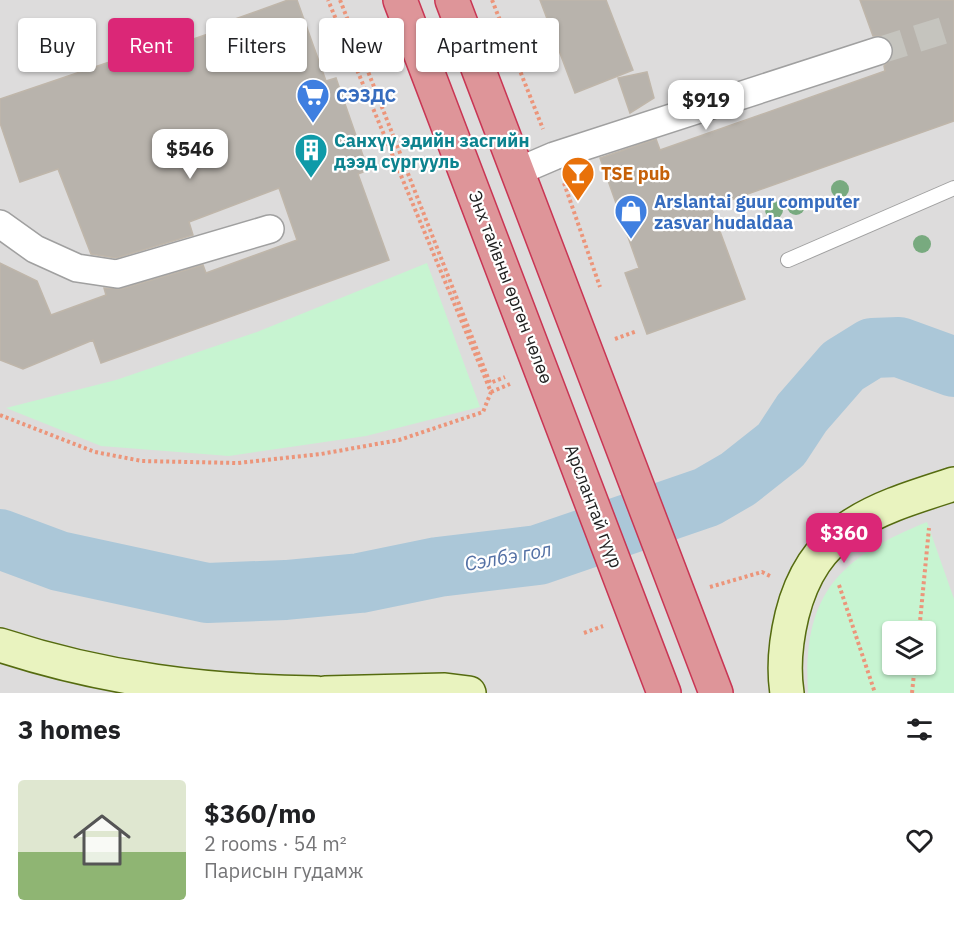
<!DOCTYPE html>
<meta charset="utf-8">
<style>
:root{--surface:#fff;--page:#f6f6f6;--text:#202124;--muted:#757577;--accent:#db2777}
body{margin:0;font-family:"IBM Plex Sans",sans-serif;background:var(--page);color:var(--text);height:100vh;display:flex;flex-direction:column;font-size:22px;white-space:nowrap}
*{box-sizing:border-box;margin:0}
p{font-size:20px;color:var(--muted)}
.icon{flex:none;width:33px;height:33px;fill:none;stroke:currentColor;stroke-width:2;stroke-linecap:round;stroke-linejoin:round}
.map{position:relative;height:693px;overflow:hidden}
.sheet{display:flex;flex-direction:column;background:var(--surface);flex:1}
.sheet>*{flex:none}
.guide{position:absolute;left:18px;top:18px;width:600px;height:54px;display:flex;gap:12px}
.fabs{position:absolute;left:882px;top:621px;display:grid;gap:12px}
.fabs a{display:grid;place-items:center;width:54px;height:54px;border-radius:6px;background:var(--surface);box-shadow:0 2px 4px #0004;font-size:30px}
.price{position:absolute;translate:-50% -51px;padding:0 14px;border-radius:12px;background:#fff;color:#222;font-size:20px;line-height:39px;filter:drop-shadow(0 2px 3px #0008)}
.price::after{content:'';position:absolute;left:50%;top:36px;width:18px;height:14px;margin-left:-9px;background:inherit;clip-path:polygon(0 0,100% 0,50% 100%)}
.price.on{background:var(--accent);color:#fff}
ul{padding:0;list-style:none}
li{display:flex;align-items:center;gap:18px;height:150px;padding:0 18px}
li span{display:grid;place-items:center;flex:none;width:168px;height:120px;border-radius:6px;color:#555}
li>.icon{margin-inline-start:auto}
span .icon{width:72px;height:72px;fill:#fffc;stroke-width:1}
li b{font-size:26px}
h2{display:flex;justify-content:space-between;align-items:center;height:72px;padding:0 18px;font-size:26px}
.tag{padding:0 21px;border-radius:6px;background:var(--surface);box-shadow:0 2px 4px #0004;font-size:21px;line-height:54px}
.tag.on{background:var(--accent);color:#fff}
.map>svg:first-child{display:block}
.residential{fill:#dddcdc;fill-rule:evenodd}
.park{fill:#c7f4d1;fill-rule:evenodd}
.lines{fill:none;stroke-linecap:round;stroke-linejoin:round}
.river{stroke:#abc7d8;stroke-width:60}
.building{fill:#b8b3ac;stroke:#bfb6aa;stroke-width:1.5}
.street-tunnel{stroke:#c5c4be;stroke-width:27;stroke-dasharray:27 14;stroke-linecap:butt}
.lane-casing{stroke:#a0a0a0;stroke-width:16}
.street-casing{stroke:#a0a0a0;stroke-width:30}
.secondary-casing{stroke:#556b10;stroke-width:36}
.highway-casing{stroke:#c93654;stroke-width:36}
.path{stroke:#ec957a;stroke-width:4;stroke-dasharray:3 3;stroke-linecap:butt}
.lane{stroke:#fff;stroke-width:14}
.street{stroke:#fff;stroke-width:27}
.secondary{stroke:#e9f3bf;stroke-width:33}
.highway{stroke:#de9599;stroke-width:33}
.tree{fill:#78aa7f}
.labels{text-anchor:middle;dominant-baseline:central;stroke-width:4.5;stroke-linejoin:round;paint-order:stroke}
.shop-label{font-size:18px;font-weight:bold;fill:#366cbe;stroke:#fff;text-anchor:start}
.culture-label{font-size:18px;font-weight:bold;fill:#0d838f;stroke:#fff;text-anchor:start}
.food-label{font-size:18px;font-weight:bold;fill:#c56008;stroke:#fff;text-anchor:start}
.street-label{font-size:18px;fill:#1f1f1f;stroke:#fff}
.water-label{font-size:20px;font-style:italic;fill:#5471a5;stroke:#fff}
</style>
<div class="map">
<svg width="954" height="693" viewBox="0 0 954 693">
<rect width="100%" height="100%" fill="#eeede6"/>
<!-- residential -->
<path class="residential" d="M0 0H954V693H0ZM892 632H926V664H892Z"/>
<!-- park -->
<path class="park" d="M427 263 480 407 366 436 229 456 101 446 6 408 116 380 257 332Z
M927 522 954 599V693H808C802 594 840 557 927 522ZM892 632H926V664H892Z"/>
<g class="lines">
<!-- river -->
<path class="river" d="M0 539 59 561 207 593 286 590 360 583 438 567 538 555 707 497 738 479 781 445 802 413 843 366 872 348 899 347 954 367"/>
</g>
<!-- building -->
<path class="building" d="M288 0H297L326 81 336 78 368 170 358 174 389 260 101 363 93 340 23 369 0 360V263L37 281 51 315 106 295 104 288 121 289 203 265 206 273 297 240 279 188 189 222 193 235 116 258 91 254 58 169 20 182 0 123V99L142 51 144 56 208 34 207 29Z
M540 0H606L633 70 575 93Z
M860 0H954V121L711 207 745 299 647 334 625 273 639 268 600 158 656 139 660 150 885 71 884 66 893 55V46L882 36H873Z
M647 72 654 98 630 113 618 78Z"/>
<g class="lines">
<!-- street-tunnel -->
<path class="street-tunnel" d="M878 51 954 27"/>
<!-- lane casing -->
<g class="lane-casing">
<path id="lane" d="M788 260 954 188"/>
</g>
<!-- street casing -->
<g class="street-casing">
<path id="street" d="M519 171 554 156 878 51
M0 224 35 249 77 268 117 274 270 229"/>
</g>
<!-- secondary casing -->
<g class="secondary-casing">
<path id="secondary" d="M0 645C104 679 207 692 316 693
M325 693 445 690 469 693
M787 693C783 667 786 640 792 615 814 526 876 509 954 484"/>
</g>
<!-- highway casing -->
<g class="highway-casing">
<path id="highway" d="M400 0 664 693
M452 0 716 693"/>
</g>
<!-- path -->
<path class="path" d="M340 0 490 383 505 377
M492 0 543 129
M564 183 600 287
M615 339 637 331
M491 392 510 384
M0 415 95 452 142 461 238 463 321 454 399 440 483 412 491 392 328 0
M839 585 875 693
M710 587 762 572 772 577
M919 632 929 528
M584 633 603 626
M912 693 915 664"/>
<!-- lane -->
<use href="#lane" class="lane"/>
<!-- street -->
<use href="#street" class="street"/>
<!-- secondary -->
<use href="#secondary" class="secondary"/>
<!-- highway -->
<use href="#highway" class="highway"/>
</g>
<!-- trees -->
<g class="tree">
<circle cx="840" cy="189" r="9"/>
<circle cx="796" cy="206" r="9"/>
<circle cx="774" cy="210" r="9"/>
<circle cx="922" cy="244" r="9"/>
</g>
<!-- icons -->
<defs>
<g id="supermarket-pin" transform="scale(1.725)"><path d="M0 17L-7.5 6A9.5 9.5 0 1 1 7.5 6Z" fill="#3f7fe0" stroke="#fff"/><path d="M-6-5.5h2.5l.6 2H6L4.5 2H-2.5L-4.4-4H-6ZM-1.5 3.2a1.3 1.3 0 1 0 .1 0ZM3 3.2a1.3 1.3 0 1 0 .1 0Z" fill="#fff"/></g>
<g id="building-pin" transform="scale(1.725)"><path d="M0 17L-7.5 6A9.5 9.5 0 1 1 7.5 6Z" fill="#0f9aa8" stroke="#fff"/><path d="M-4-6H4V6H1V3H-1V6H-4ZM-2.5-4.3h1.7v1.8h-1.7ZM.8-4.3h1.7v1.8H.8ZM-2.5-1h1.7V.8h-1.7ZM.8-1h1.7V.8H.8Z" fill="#fff"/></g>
<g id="bar-pin" transform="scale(1.725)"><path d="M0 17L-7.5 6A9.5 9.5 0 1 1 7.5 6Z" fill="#e8710a" stroke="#fff"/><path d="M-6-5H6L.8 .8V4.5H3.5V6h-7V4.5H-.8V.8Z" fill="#fff"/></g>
<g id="shop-pin" transform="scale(1.725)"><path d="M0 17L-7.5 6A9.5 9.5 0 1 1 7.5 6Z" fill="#3f7fe0" stroke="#fff"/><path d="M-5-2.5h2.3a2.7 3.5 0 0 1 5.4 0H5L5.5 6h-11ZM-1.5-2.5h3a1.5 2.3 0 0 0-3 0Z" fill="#fff"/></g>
</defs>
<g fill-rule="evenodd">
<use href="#supermarket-pin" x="313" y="95"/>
<use href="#building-pin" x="311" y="150"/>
<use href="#bar-pin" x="578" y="173"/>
<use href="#shop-pin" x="631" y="211"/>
</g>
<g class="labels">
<!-- shop labels -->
<g class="shop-label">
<text x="336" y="95">СЭЗДС</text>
<text x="654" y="201">Arslantai guur computer<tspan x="654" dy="21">zasvar hudaldaa</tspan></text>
</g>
<!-- culture labels -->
<g class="culture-label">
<text x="334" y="140">Санхүү эдийн засгийн<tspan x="334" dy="21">дээд сургууль</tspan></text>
</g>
<!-- food labels -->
<g class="food-label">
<text x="601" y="173">TSE pub</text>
</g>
<!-- street labels -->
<g class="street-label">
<text transform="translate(511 287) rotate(69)">Энх тайвны өргөн чөлөө</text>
<text transform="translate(594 506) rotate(69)">Арслантай гүүр</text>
</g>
<!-- water labels -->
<g class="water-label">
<text transform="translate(508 556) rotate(-10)">Сэлбэ гол</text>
</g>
</g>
</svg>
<div class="fabs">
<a><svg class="icon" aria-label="layers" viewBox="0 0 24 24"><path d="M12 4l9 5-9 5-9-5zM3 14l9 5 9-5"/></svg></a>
</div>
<b class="price" style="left:706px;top:131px">$919</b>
<b class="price" style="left:190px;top:180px">$546</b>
<b class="price on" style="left:844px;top:564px">$360</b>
<div class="guide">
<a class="tag">Buy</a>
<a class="tag on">Rent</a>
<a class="tag">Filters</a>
<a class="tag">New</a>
<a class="tag">Apartment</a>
</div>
</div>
<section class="sheet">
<h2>3 homes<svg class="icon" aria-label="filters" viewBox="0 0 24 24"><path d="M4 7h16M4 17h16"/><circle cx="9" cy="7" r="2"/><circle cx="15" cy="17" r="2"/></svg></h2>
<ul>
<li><span style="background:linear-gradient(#dfe7d0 60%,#8fb573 0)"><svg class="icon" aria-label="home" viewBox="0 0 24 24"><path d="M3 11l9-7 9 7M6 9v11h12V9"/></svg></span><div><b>$360/mo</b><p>2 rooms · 54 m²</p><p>Парисын гудамж</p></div><svg class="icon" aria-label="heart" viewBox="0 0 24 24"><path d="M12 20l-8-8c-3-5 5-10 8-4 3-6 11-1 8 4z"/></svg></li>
</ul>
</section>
